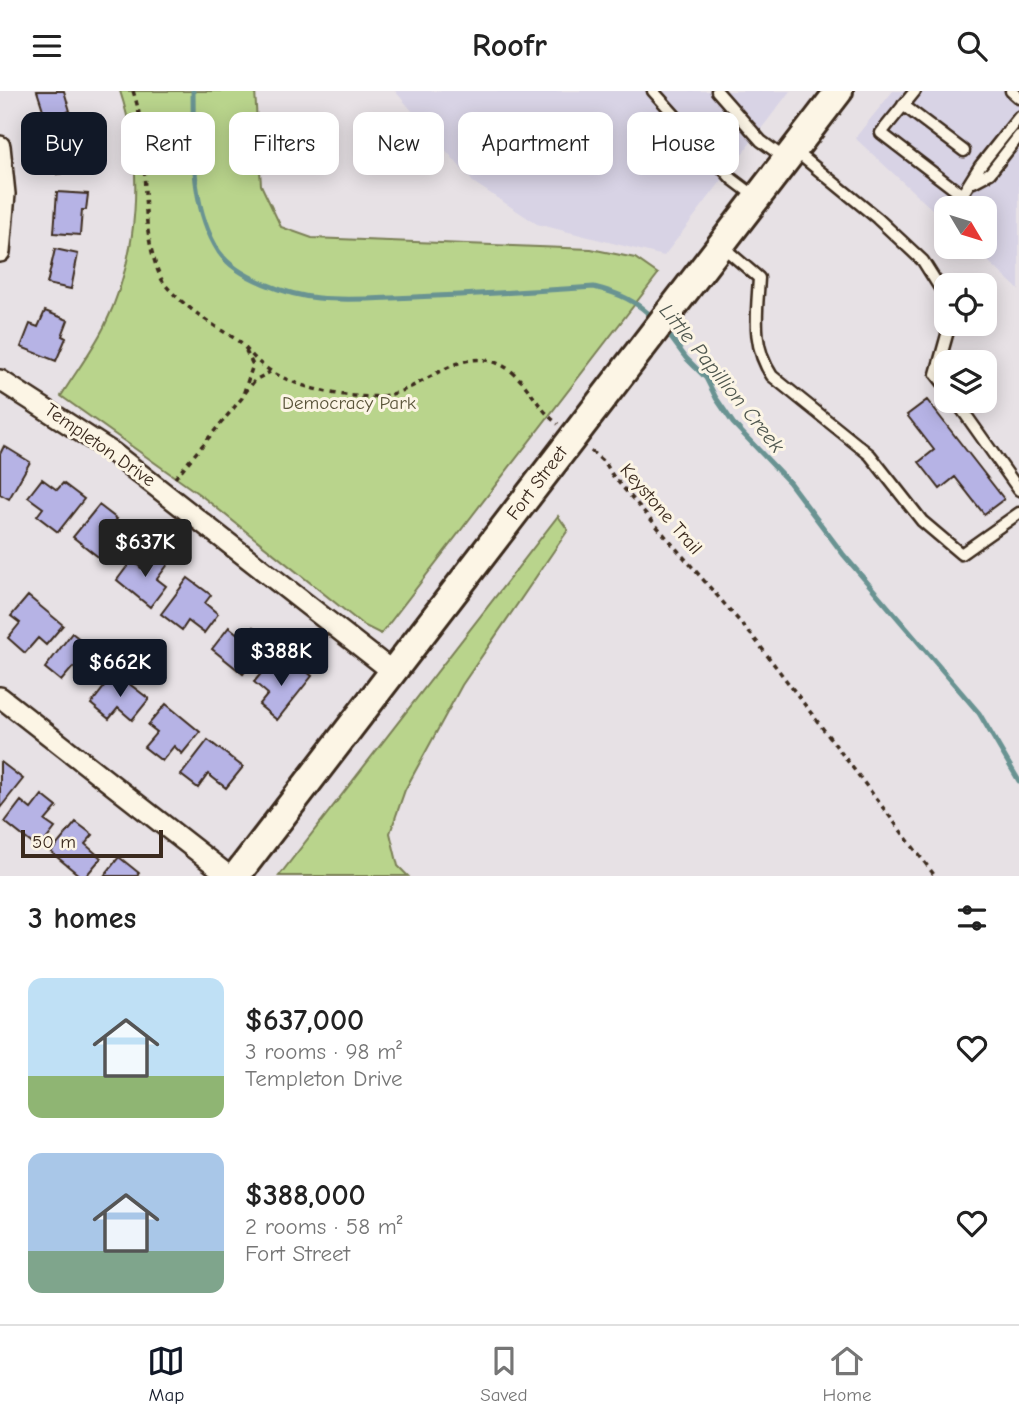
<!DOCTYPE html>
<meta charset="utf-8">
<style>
:root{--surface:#fff;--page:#f2f2f2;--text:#222;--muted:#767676;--line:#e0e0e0;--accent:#111827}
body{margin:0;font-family:"Comic Neue",sans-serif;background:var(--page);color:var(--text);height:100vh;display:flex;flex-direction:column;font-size:26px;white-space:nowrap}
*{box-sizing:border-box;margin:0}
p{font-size:23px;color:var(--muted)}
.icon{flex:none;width:38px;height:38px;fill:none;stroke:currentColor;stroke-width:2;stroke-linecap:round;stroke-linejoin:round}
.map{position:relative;height:785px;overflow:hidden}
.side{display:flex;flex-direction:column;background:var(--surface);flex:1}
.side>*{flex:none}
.banner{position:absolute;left:21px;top:21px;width:978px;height:63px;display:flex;gap:14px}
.needle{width:46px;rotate:128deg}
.tools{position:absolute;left:934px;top:105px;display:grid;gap:14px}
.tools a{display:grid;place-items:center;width:63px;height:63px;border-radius:14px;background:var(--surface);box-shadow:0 4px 18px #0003;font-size:35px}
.scale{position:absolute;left:21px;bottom:18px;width:142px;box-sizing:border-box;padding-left:7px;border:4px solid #3b2a1e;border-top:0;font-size:19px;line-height:24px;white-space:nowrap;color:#3b2a1e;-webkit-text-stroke:5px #fcf5e5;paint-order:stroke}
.price{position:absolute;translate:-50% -60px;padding:0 16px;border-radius:7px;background:var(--accent);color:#fff;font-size:23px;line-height:46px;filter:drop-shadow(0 2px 4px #0008)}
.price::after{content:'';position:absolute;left:50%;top:42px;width:21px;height:16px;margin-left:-10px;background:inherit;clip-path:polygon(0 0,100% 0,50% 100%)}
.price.current{background:#222;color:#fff}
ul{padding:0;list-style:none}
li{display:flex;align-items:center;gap:21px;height:175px;padding:0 28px}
li span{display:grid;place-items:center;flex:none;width:196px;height:140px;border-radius:14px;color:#555}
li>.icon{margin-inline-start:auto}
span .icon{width:84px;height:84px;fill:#fffc;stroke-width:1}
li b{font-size:30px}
h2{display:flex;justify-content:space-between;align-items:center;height:84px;padding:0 28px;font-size:30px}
.pill{padding:0 24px;border-radius:14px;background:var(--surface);box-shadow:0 4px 18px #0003;font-size:24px;line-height:63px}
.pill.current{background:var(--accent);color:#fff}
header{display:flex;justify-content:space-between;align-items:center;height:91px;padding:0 28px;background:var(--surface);font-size:32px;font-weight:800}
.dock{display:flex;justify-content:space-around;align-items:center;height:98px;border-top:2px solid var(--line);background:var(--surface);font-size:19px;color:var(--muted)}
.dock a{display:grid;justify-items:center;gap:4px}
.dock .current{color:var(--accent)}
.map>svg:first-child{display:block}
.built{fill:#d8d3e5}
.green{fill:#b9d48c;stroke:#7a7f55;stroke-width:2}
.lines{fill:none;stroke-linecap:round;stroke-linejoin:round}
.stream{stroke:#699392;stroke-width:5}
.building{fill:#b6b3e5;stroke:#3b2a1e;stroke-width:2}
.service-casing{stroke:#3b2a1e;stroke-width:15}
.minor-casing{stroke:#3b2a1e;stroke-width:24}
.secondary-casing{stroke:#3b2a1e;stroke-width:32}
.path{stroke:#3b2a1e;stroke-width:3.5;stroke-dasharray:5 5;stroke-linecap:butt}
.service{stroke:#fcf5e5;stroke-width:10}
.minor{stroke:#fcf5e5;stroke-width:19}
.secondary{stroke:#fcf5e5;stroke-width:26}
.labels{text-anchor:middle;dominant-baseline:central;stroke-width:6;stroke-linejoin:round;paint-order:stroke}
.park-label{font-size:19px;fill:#5a543a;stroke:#fcf5e5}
.street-label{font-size:19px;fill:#3b2a1e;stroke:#fcf5e5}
.water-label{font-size:21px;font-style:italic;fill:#4e564e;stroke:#fcf5e5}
</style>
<header><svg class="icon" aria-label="menu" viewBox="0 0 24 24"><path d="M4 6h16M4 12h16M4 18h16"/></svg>Roofr<svg class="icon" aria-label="search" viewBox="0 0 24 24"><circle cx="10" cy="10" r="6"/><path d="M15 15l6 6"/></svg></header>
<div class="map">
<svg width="1019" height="785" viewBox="0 0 1019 785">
<rect width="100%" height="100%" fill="#e7e1e5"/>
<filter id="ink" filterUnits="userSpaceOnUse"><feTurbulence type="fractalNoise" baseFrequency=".0143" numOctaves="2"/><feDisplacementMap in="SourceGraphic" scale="14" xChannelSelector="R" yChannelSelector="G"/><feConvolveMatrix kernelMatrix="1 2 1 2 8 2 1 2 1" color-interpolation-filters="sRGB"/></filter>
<g filter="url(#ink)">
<!-- built -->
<path class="built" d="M395 0H790L664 165 537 133 473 91Z
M893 0H1019V199L973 156H985V117H947V132L855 47Z"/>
<!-- green -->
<path class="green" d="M120 0H255L261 94 281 136 312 147 591 158 635 167 658 183 381 543 363 534 203 406 61 305C75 282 92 260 104 236 139 164 145 76 120 0Z
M558 425 568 439 462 594 405 699 390 742 398 775 408 785H279Z"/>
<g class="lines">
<!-- stream -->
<path class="stream" d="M193 0C194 53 189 114 219 161 237 187 288 204 318 207 349 210 383 207 414 206 474 204 534 200 594 196 618 202 637 210 654 228
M666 240 686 267 706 287 716 307 733 332 789 391 843 463 979 622 1019 690"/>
</g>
<!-- building -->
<path class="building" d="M37 0H64L70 20 46 28Z
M76 40 82 79 57 83 51 43Z
M57 101 88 103 86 119H82L80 144 54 142Z
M55 158 78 163 71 198 47 193Z
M45 220 68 229 62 245 66 247 56 270 21 256 30 233 38 236Z
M927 309 1004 408 984 423 955 386 940 398 919 371 934 359 907 324Z
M4 355 30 371 9 408 0 403V363Z
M42 388 57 399 63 392 84 408 58 441 37 425 43 417 28 406Z
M99 414 117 428 107 440 122 452 106 472 73 446Z
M154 461 169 472 157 488 166 495 150 516 117 489 132 469 141 477Z
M188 487 211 504 205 512 218 523 204 542 188 530 182 539 161 523Z
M28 505 63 534 46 554 38 547 25 562 8 547 20 532 11 525Z
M229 536 244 548 253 536 270 550 243 583 212 558Z
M72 542 109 571 93 591 73 576 61 590 45 577Z
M295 571 312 585 277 629 259 614 268 603 254 591 268 574 282 586Z
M115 582 149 608 132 629 118 617 109 628 91 613Z
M166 613 200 641 182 663 174 655 162 670 144 656 157 641 148 634Z
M208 649 243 676 226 697 208 683 198 697 181 684Z
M1 671 23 688 0 717V672Z
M42 704 57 716 45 730 55 737 39 758 5 731 21 710 31 718Z
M76 731 93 744 85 753 101 767 86 785H80L51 761Z
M119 766 139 782 136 785H104Z"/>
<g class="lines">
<!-- service casing -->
<g class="service-casing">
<path id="service" d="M653 0 732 88 756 106
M717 0 761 50 786 68
M915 0 881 42 962 104 980 75 1019 26
M1011 0 1019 7
M903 14 964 60
M794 59 877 127 923 170 947 208
M973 91 990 82 1019 45
M723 156 759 187C757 222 751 254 772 285L870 364 922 430 961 463 1019 422
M947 297 936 283 950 233
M956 310 1019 399"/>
</g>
<!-- minor casing -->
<g class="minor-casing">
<path id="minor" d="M0 55 5 103 0 161
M0 289 112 361 393 581
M0 606 229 785"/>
</g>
<!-- secondary casing -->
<g class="secondary-casing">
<path id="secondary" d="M236 785 839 0"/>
</g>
<!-- path -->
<path class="path" d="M133 0C154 60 134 128 161 187 170 206 215 236 234 247 246 255 253 268 265 276 292 297 358 312 392 303 422 296 453 264 485 269 523 274 531 313 558 333
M245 302 255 289 270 281
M591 360 606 373 613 385 754 547 935 785
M175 387 242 307 253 274 245 258"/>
<!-- service -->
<use href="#service" class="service"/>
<!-- minor -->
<use href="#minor" class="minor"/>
<!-- secondary -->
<use href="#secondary" class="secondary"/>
</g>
</g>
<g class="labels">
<!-- park labels -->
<g class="park-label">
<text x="349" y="312">Democracy Park</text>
</g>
<!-- street labels -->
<g class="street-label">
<text transform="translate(100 354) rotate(35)">Templeton Drive</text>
<text transform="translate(537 392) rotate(-53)">Fort Street</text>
<text transform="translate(661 418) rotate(49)">Keystone Trail</text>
</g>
<!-- water labels -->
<g class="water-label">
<text transform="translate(722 287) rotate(51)">Little Papillion Creek</text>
</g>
</g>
</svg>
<div class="tools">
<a><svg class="needle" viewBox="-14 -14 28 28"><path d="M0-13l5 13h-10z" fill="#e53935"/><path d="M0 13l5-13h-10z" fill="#767676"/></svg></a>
<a><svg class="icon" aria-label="locate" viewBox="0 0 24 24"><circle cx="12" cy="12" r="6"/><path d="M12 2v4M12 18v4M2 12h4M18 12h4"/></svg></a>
<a><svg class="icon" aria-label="layers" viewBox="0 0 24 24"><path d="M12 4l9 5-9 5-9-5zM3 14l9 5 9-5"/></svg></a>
</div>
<div class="scale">50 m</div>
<b class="price current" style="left:145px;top:488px">$637K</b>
<b class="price" style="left:281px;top:597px">$388K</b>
<b class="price" style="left:120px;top:608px">$662K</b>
<div class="banner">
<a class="pill current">Buy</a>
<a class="pill">Rent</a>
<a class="pill">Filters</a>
<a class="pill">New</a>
<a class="pill">Apartment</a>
<a class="pill">House</a>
</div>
</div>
<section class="side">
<h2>3 homes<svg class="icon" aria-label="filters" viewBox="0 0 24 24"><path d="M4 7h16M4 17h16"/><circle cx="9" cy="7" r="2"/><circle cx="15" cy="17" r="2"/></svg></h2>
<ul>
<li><span style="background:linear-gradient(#bfe0f5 70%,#8fb573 0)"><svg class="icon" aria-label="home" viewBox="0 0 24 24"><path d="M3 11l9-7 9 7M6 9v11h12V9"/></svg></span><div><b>$637,000</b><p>3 rooms · 98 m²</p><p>Templeton Drive</p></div><svg class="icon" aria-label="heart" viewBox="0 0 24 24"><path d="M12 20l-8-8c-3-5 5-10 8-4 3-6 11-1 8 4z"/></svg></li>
<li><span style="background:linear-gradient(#a9c7e8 70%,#7fa58c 0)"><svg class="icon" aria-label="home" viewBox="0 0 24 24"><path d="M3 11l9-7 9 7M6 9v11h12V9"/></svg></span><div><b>$388,000</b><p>2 rooms · 58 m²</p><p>Fort Street</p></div><svg class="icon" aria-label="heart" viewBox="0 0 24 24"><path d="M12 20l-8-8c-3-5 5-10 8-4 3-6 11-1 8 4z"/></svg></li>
</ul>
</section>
<nav class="dock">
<a class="current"><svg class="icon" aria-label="map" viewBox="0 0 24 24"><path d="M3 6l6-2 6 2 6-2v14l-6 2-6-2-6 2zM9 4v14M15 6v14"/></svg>Map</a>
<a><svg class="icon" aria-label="saved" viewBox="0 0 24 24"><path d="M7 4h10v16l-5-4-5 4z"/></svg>Saved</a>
<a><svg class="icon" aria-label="home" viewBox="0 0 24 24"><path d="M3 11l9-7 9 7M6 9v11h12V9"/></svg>Home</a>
</nav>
